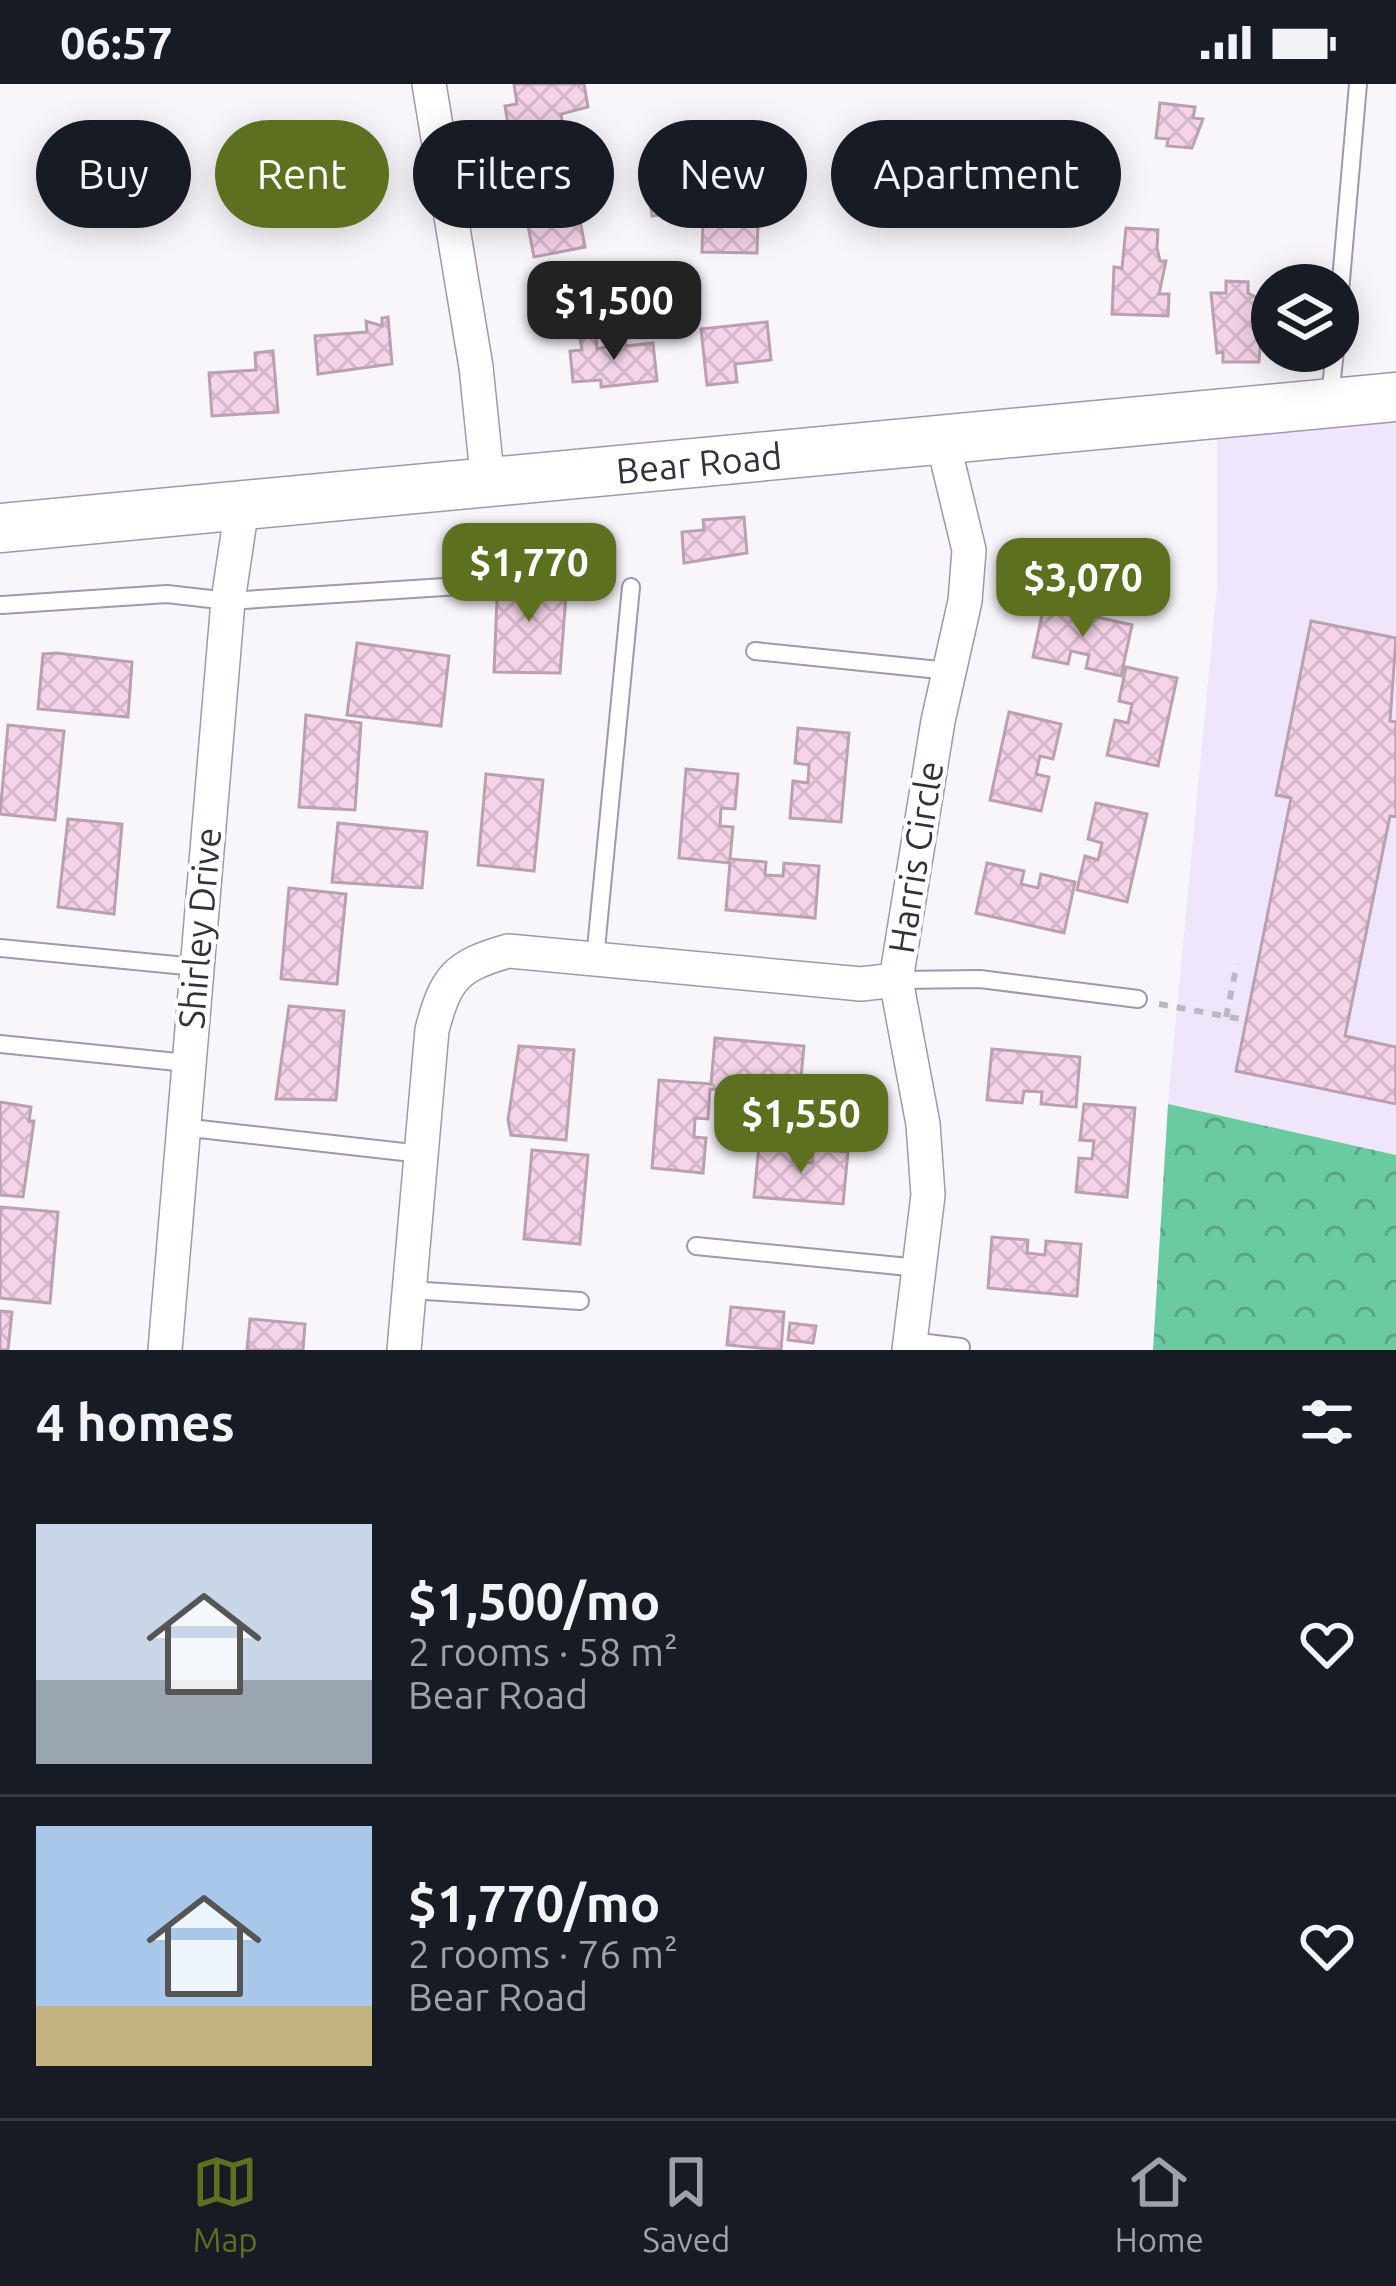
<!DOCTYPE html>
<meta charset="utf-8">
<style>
:root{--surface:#171b24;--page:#20242c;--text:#f1f3f6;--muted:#9ea1a6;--line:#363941;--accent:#5d701f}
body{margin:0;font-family:Ubuntu,sans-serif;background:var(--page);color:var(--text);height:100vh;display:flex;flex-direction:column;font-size:45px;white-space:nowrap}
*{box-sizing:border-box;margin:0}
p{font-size:39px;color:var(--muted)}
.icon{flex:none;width:66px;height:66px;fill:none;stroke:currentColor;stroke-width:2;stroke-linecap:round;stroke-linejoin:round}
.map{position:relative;height:1266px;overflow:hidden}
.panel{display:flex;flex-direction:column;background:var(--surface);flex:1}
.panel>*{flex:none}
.hud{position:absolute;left:36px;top:36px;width:1326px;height:108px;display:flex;gap:24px}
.tools{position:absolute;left:1251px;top:180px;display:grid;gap:24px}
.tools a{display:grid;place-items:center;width:108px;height:108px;border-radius:50%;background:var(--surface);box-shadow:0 6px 30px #0003;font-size:60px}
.price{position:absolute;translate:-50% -102px;padding:0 27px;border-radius:24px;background:var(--accent);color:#fff;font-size:39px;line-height:78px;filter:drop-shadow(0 3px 6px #0008)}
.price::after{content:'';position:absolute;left:50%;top:72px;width:36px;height:27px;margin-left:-18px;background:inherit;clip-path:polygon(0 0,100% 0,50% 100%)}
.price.on{background:#222;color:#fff}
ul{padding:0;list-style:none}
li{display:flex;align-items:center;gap:36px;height:300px;padding:0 36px}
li+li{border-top:3px solid var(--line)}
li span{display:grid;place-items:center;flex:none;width:336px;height:240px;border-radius:0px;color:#555}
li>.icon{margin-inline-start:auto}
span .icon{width:144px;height:144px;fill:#fffc;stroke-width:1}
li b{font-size:51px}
h2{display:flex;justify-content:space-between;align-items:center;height:144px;padding:0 36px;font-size:51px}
.chip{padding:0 42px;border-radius:54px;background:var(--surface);box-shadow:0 6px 30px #0003;font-size:42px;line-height:108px}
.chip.on{background:var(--accent);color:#fff}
.status{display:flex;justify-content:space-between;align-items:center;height:84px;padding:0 60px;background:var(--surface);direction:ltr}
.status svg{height:33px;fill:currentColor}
.tabs{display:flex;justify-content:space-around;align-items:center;height:168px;border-top:3px solid var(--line);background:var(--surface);font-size:33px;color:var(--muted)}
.tabs a{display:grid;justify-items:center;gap:6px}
.tabs .on{color:var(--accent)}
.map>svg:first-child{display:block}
.built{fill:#efe6fb}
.forest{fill:url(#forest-crowns)}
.building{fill:url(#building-cross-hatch);stroke:#bba0b0;stroke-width:3}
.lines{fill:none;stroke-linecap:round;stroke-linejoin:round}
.lane-casing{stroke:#a296b0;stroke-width:20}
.street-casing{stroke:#a296b0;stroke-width:36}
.secondary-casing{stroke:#a296b0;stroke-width:51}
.path{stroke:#bdb9c1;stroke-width:6;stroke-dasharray:9 9;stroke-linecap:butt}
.lane{stroke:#fff;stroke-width:16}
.street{stroke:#fff;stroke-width:33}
.secondary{stroke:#fff;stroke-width:48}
.labels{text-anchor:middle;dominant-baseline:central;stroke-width:9;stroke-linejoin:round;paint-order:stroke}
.street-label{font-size:36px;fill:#35303b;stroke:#fff}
</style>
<div class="status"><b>06:57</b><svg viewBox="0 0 49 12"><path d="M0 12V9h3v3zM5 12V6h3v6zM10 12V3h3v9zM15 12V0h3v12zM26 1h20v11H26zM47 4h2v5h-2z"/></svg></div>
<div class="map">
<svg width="1396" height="1266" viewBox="0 0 1396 1266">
<defs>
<pattern id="forest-crowns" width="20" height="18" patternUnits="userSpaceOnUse" patternTransform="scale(3)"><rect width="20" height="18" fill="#6bcba0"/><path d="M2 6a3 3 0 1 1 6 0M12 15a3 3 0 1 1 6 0" fill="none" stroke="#59a584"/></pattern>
<pattern id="building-cross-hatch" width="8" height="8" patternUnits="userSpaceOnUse" patternTransform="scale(3)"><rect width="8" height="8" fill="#f5d4e7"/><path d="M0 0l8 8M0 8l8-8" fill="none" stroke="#d3b6c7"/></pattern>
</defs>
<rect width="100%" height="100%" fill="#f8f5fb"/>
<!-- built -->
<path class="built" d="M1396 335V1071L1168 1020 1217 503V350Z"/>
<!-- forest -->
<path class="forest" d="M1168 1020 1396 1071V1266H1153Z"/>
<!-- building -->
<path class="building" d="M514 0H584L588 23 561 30 565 56 512 64 505 22 517 20Z
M1160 19 1195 23 1193 34 1203 35 1192 64 1167 62 1168 55 1156 54Z
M570 82 585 163 534 173 526 131 537 129 530 90Z
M667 107 670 129 652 132 649 110Z
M703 136 758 137 757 169 702 168Z
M1126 144 1158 146 1157 164 1160 177H1166L1159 210H1169L1168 232 1112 230 1114 183 1122 184Z
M1226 197 1248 198V209L1263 217 1259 278H1223V268L1217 269 1211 209H1226Z
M388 233 392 280 318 290 315 252 367 248 366 237 382 242V234Z
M767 238 771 276 735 280 737 298 707 301 701 245Z
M624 251 626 262 653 259 657 297 601 303V296L573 298 570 267 582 266 580 254 596 253 597 265 618 260 617 252Z
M273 267 278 328 212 332 209 289 256 286 255 269Z
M744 433 747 469 684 479 682 448 704 446 703 436Z
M498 491 567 498 560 589 494 588Z
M1044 521 1132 541 1121 592 1086 584 1089 571 1071 567 1068 580 1033 573Z
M1311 537 1396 554 1390 637 1396 638V733L1390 732 1345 952 1396 963V1020L1236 987 1291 714 1276 711Z
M357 559 449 572 441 642 347 631Z
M57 569 132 578 128 633 38 625 43 570Z
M1126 583 1177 594 1158 682 1107 671 1115 636 1128 639 1132 620 1119 617Z
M1009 628 1061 640 1053 675 1040 672 1036 690 1049 693 1041 727 990 716Z
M306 631 361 639 355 726 299 723Z
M8 641 64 647 55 736 0 730Z
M798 644 849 649 841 738 790 734 793 697 808 699 809 681 795 679Z
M686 685 738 690 735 725 721 724 720 742 733 743 730 775 766 778 765 791 783 792 784 779 819 782 815 834 726 826 730 779 679 774Z
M486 690 543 696 534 787 478 781Z
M1096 719 1147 730 1127 818 1077 806 1085 772 1098 776 1102 759 1088 755Z
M68 735 122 740 114 830 58 823Z
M338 739 427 748 422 804 332 798Z
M987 779 1024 787 1021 800 1038 804 1041 790 1075 798 1064 849 976 829Z
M289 804 346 810 337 900 281 895Z
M289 922 344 927 336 1016 276 1015Z
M715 954 804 962 799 1014 764 1010 765 997 747 995 746 1008 710 1005 708 1035 695 1034 694 1053 706 1054 703 1089 652 1084 659 996 711 1000Z
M519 962 574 966 566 1056 511 1051 508 1036Z
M992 965 1080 973 1076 1023 1041 1020 1042 1008 1024 1007 1022 1019 987 1016Z
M0 1018 31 1023 29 1037H34L23 1113 0 1111Z
M1084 1020 1135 1024 1127 1113 1076 1108 1079 1074 1092 1075 1094 1057 1080 1056Z
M759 1061 794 1064 793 1077 812 1079 813 1065 848 1068 843 1120 754 1113Z
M532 1066 588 1071 580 1160 524 1155Z
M0 1123 58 1128 50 1219 0 1214Z
M992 1153 1028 1156 1027 1169 1045 1171 1046 1157 1081 1160 1077 1212 988 1204Z
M731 1223 784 1228 781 1266 727 1261Z
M0 1227 12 1228 8 1266H0Z
M250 1235 305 1240 303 1266H247Z
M790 1239 816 1242 813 1259 788 1256Z"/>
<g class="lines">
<!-- lane casing -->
<g class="lane-casing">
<path id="lane" d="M1338 231 1358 0
M1330 312 1335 267
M2 521 167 510 228 517 460 502
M755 567 949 587
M0 864 196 883
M595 875 631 503
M896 896 980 895 1138 915
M0 960 187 979
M182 1043 421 1070
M696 1162 919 1184
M410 1206 580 1217
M910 1257 961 1263"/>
</g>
<!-- street casing -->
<g class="street-casing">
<path id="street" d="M429 0 476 283 488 400
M165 1266 228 517 242 423
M404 1266 432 946C446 893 456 882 508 867L861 900 896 896
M909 1266 928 1111 923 1040 896 896 938 637 965 517 969 466 942 354"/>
</g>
<!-- secondary casing -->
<g class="secondary-casing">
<g id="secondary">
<path id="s1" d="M0 444 1396 313"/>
</g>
</g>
<!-- path -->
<path class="path" d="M1159 920 1246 936
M1226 933 1237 880"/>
<!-- lane -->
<use href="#lane" class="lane"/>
<!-- street -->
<use href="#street" class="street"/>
<!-- secondary -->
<use href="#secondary" class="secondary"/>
</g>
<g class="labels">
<!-- street labels -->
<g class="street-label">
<text stroke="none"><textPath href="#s1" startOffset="702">Bear Road</textPath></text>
<text transform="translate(915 773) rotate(-81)">Harris Circle</text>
<text transform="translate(199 844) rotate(-85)">Shirley Drive</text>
</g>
</g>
</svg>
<div class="tools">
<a><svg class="icon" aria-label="layers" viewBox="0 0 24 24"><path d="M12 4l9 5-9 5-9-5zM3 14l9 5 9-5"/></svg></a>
</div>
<b class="price on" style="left:614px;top:279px">$1,500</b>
<b class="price" style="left:529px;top:541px">$1,770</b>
<b class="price" style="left:1083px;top:556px">$3,070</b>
<b class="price" style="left:801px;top:1092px">$1,550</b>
<div class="hud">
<a class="chip">Buy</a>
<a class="chip on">Rent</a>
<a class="chip">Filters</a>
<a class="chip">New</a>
<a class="chip">Apartment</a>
</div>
</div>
<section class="panel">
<h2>4 homes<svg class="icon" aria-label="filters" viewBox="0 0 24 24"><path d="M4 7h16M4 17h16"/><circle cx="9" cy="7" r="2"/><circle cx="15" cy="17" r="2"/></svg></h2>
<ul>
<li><span style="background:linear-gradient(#c9d6e8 65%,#9aa5b1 0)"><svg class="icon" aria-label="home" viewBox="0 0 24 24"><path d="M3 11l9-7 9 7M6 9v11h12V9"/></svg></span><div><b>$1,500/mo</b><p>2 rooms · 58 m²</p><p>Bear Road</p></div><svg class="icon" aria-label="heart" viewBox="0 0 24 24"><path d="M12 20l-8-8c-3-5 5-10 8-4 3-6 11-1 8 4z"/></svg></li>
<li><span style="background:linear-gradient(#a9c7e8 75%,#c2b280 0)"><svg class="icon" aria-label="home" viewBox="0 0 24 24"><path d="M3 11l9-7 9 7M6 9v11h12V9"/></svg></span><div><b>$1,770/mo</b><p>2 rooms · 76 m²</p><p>Bear Road</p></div><svg class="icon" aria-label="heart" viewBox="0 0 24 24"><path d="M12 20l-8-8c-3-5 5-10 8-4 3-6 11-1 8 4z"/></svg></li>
</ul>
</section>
<nav class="tabs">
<a class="on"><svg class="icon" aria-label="map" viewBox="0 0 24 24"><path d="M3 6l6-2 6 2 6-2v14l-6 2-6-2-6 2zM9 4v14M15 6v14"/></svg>Map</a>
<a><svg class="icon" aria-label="saved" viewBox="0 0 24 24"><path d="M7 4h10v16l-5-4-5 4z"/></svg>Saved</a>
<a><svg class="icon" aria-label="home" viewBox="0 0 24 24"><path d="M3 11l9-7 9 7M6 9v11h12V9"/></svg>Home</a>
</nav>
